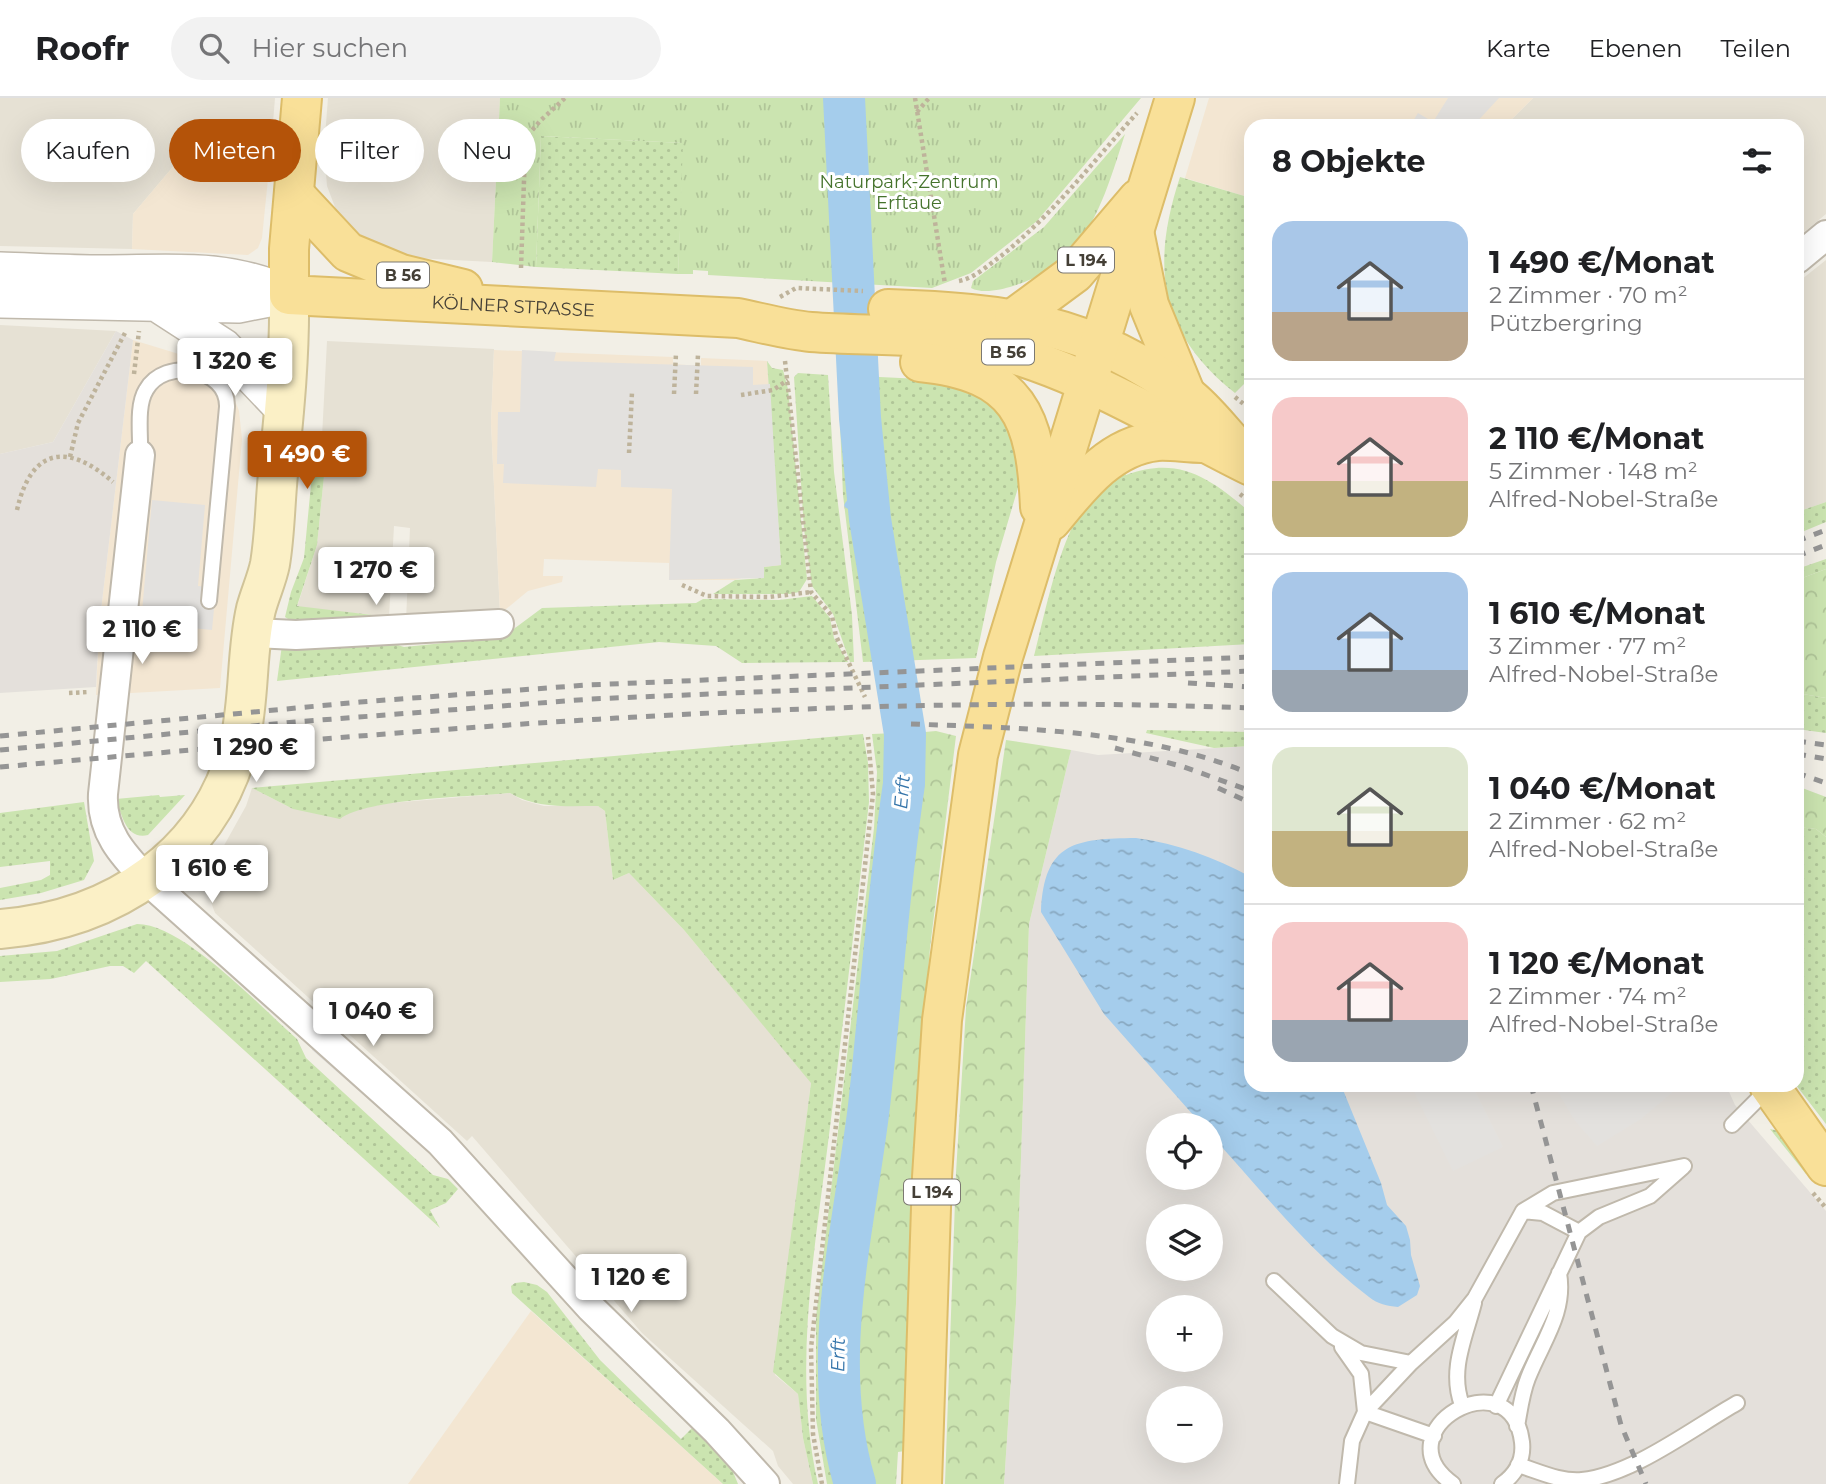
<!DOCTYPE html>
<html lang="de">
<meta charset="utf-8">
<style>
:root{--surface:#fff;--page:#f2f2f2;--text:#202124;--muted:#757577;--line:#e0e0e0;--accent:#b45309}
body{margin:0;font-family:Montserrat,sans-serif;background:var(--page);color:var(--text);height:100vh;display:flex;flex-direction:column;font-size:26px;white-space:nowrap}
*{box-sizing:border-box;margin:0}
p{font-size:23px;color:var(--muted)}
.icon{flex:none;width:38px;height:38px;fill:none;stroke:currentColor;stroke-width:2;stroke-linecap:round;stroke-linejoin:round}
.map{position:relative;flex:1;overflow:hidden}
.panel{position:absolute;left:1244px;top:21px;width:560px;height:973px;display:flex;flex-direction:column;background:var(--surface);border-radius:21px;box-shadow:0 7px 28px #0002}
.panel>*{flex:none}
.banner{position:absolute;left:21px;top:21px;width:665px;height:63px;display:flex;gap:14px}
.tools{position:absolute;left:1146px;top:1015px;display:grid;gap:14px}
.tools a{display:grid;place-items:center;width:77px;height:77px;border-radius:50%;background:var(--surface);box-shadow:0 7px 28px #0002;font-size:35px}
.price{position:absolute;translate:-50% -60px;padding:0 16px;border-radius:7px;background:#fff;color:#222;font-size:23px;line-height:46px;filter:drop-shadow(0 2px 4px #0008)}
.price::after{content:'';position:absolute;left:50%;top:42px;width:21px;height:16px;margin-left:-10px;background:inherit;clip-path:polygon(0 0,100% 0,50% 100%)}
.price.on{background:var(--accent);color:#fff}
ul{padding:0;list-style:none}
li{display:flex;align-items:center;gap:21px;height:175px;padding:0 28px}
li+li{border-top:2px solid var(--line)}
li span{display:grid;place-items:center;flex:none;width:196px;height:140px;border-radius:21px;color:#555}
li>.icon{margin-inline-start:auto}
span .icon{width:84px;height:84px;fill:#fffc;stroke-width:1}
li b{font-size:30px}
h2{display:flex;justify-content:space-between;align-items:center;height:84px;padding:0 28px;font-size:30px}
.chip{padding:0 24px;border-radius:32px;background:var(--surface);box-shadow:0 7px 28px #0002;font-size:24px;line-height:63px}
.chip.on{background:var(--accent);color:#fff}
header{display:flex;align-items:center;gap:42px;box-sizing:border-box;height:98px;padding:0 35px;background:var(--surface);border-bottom:2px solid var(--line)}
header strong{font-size:33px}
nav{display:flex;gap:38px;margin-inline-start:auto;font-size:24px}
.search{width:490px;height:63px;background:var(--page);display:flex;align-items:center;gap:18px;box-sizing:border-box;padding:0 24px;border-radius:38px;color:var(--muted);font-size:26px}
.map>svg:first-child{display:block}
.residential{fill:#e6e1d4}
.commercial{fill:#f3e6d2}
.industrial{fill:#e4e0db;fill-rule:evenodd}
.grass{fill:url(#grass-dots)}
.forest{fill:url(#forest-crowns)}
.park{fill:url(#park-tufts)}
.parking{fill:#e3e1de}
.water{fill:url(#water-ripples)}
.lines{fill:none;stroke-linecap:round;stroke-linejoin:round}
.stream{stroke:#a5cdec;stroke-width:7}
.river{stroke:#a5cdec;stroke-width:42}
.service-casing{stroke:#c0b9ac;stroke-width:18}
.minor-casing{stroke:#c0b9ac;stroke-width:32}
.tertiary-casing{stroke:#c0b9ac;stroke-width:38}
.secondary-casing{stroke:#d0c398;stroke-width:42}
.primary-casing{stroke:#ddbd69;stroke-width:42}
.path{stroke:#beb39b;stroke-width:4.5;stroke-dasharray:3.5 3.5;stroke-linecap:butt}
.service{stroke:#fff;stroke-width:14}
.minor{stroke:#fff;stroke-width:28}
.tertiary{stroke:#fff;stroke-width:35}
.secondary{stroke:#fbf0c6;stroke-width:38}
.primary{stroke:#f9e098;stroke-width:38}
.rail{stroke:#959595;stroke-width:5;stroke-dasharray:9 9;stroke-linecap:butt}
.labels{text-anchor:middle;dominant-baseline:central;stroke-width:6;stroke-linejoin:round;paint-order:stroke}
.shield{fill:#fff;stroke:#7c7972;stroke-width:2}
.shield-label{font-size:16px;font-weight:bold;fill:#443f36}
.park-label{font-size:18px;fill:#45732c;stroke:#fff}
.street-label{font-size:18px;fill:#443f36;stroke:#fff}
.water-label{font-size:19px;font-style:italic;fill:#3575aa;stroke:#fff}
</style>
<header>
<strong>Roofr</strong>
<div class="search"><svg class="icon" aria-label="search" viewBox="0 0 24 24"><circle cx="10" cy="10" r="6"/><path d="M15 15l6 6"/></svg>Hier suchen</div>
<nav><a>Karte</a><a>Ebenen</a><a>Teilen</a></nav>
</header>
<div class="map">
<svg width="1826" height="1386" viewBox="0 0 1826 1386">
<defs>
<pattern id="grass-dots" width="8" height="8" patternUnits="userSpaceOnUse" patternTransform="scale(1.75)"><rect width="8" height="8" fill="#cbe4b0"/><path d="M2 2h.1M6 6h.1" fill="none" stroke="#b0c598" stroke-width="1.8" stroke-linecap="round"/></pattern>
<pattern id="forest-crowns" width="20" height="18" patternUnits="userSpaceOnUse" patternTransform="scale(1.75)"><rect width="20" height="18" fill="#cbe4b0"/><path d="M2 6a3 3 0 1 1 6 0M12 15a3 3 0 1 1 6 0" fill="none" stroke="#b0c598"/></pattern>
<pattern id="park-tufts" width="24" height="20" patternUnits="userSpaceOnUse" patternTransform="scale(1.75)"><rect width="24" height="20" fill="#cbe4b0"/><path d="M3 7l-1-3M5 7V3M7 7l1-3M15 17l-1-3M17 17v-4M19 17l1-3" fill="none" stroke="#b0c598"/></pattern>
<pattern id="water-ripples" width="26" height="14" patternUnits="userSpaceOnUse" patternTransform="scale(1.75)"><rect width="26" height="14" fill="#a5cdec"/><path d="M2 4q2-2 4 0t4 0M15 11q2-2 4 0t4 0" fill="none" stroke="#88a8c0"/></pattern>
</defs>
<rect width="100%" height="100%" fill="#f2efe6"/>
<!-- residential -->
<path class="residential" d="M0 0H275L270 61 214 54 199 38 133 116 132 151 0 148Z
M328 0H500L492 164 415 160 355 138 338 117 327 88 324 52Z
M1533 0H1826V116L1797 140V28H1505Z
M1826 162V404L1797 414V185Z
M0 227 116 233 53 344 0 356Z
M327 243 494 251 491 325 500 516 406 523 410 430 394 428 389 519 297 509 317 447 324 378 320 377Z
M252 690 293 711 351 712 390 705 510 695 522 702 544 708H598L605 713 613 782 629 775 684 832 811 984 775 1277 798 1296 803 1340 813 1386H793L778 1368 773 1353 642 1235 472 1038 467 1043 215 815 205 788 207 778 246 708Z"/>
<!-- commercial -->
<path class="commercial" d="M1209 0H1533L1505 28H1251V100L1185 80Z
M199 38 215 54 270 61 262 140 258 150 248 157 132 151 133 116Z
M133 242 205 264 229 287 239 313 242 341 220 590 96 597 99 529Z
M494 252 673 259V266L686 267H701V260L767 263 781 467 735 482H669V465L544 461 543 478H563L562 484 528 493 500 516 491 325Z
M531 1213 723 1386H408Z"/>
<!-- industrial -->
<path class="industrial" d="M116 233 133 242 99 529 96 589 0 595V356L53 344Z
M1251 648V987H1726L1735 1007 1826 1113V1386H1004L1016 1206 1029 826 1071 652 1098 657ZM1158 1027H1211V1080H1158ZM1158 1118H1211V1171H1158ZM1158 1209H1211V1262H1158ZM1158 1300H1211V1353H1158Z"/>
<!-- grass -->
<path class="grass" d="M541 38 684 45 678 176 536 169Z
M1180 79 1251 100V279L1235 295C1158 234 1151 167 1180 79Z
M767 263 772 270 783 272 788 291 807 481 799 494 790 496H713L735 482 764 480 763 469 781 467Z
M798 275 828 277 834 374 852 517 854 564H850L833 516 812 488 804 431 794 279Z
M838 277 921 281 973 292 1018 328 1020 383 996 464 976 560 863 564 843 397Z
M1120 366 1126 377C1180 357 1211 381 1251 415V546L1034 558C1046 511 1059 442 1087 403 1096 390 1109 378 1120 366Z
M312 376 324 378 317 447 297 508 389 519 291 523 285 519 291 494 304 460Z
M1826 404V424L1797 436V414Z
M1826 461V471L1797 482V471Z
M812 498 830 520 834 540 848 564 742 565 716 548 659 544 277 583 282 547 388 544 404 549 503 539 542 510 696 505 703 501 779 502Z
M1797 595 1826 600V635L1797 631Z
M1147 632 1251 634V648L1214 650 1146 635Z
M896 635 891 721 828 1249 829 1311 843 1386H827L816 1321V1219L874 730 877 674 872 636Z
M863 636 868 665 869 704C856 815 843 926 829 1037 815 1152 792 1271 818 1386H813L803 1340 798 1296 773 1274 811 985 684 832 629 775 613 782 605 713 598 708C568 708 537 711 510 695 470 699 368 700 340 721L293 711 252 690Z
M159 697 160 699 185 697 148 737C126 742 122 717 116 701Z
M84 704 94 763 84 782 41 795 0 802V790L41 782 50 777V763L0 769V715Z
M1797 729 1816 731 1826 739V1026L1796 987Z
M137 826C184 826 260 909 297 941L306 960 433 1077 448 1081 458 1091 446 1105 430 1112 440 1130 146 863 134 875 123 868H110L51 881 0 884V858L57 853Z
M1770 1031 1779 1033 1812 1070 1806 1076Z
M524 1184 537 1187 547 1194 600 1262 681 1341 694 1328 729 1364 738 1386H723L512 1195 511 1188 515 1185Z"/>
<!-- forest -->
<path class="forest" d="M1826 471V600L1797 595V482Z
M936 633 956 638 930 850 918 991 905 1353 898 1354 896 1386H859L844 1311 842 1257 914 672V635Z
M1006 642 1071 652 1029 826 1016 1206 1004 1386H945L956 1075 966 910Z
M1797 688 1826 699V739L1816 731 1797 729Z"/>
<!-- park -->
<path class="park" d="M500 0H1141L1037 123 971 175 932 190 708 177V173L693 172V176H678L683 45 541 38 536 169 492 164Z
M1125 36C1103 104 1088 165 1013 188 1001 192 982 196 971 190L973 183 1044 129Z"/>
<!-- parking -->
<path class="parking" d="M1448 0H1499L1473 28H1410L1418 15 1433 24Z
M522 252 556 254 554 263 753 269V287L770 286 781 467 764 469V480L669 482 672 391 621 389V372L598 371 596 389 503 385 504 366H497L498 314H520Z
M152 402 205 407 198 488 216 490 212 532 141 525Z
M312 943 411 1034 409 1037 312 952Z
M1472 987 1503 1049 1453 1073 1411 988Z
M1554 987H1681L1641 1021 1597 1048 1575 1023Z"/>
<!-- water -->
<path class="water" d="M1136 740C1179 746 1213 759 1251 779V987H1341L1381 1085 1387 1107 1406 1128 1410 1142 1411 1157 1420 1188 1417 1197 1398 1209C1387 1208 1378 1206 1369 1199 1311 1155 1260 1091 1211 1037V1027H1202L1104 916 1041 814C1044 743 1076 741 1136 740Z"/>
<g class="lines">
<!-- stream -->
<path class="stream" d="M848 407 866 383"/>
<!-- river -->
<path class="river" d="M844 0 860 320 870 421 905 636 904 686C888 793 881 900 869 1008 854 1133 818 1262 855 1386"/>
<!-- service casing -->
<g class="service-casing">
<path id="service" d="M140 357C141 338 136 308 146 292 164 259 228 269 227 309L209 503
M1732 1027 1769 990
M1523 1113 1543 1115 1579 1134
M1274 1183 1332 1238 1361 1255 1411 1265
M1342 1249 1361 1276 1365 1314 1434 1338
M1462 1307C1449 1272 1465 1240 1474 1205
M1496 1308 1579 1134 1599 1119 1650 1098 1683 1069
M1517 1328C1520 1312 1522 1295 1528 1280 1542 1244 1566 1215 1559 1175
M1518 1367C1538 1373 1560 1384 1582 1382 1632 1377 1693 1330 1737 1305
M1347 1386 1352 1343 1365 1314 1411 1265 1455 1225 1475 1200 1523 1113 1553 1095 1684 1068
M1453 1386C1379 1333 1511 1257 1522 1344 1524 1361 1516 1376 1502 1386"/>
</g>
<!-- minor casing -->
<g class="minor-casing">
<path id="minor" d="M1797 161 1826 137
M140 357 103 696C101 733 122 756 147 782L440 1044 591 1210 717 1333 765 1386
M253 535 296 537 499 526"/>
</g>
<!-- tertiary casing -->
<g class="tertiary-casing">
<path id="tertiary" d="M0 172C34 173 69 175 103 175 170 175 227 167 289 197
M0 202 238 207 289 197
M156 205 224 249 285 313"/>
</g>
<!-- secondary casing -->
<g class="secondary-casing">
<path id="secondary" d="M0 831C113 822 212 758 240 642 250 599 246 554 256 511 260 496 267 481 270 466 275 436 275 406 278 376 284 316 290 258 289 197"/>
</g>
<!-- primary casing -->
<g class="primary-casing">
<g id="primary">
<path id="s1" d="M302 0 289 151V197L738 220C762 225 787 232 811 234 864 238 918 235 970 245 1071 265 1160 323 1251 368"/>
<path d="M294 96 348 154 401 176 463 191"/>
<path d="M1135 138 1149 207 1186 297"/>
<path d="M888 211C1004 215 1090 224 1186 297 1205 311 1221 333 1238 351"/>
<path d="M1014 220 1075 175 1138 101"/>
<path d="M920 264C1019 274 1036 318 1040 409"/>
<path d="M1051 423C1079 389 1109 348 1157 343 1171 342 1187 345 1201 345"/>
<path d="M1769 987 1826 1068"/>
<path d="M922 1386 932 1079 942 922 978 657 1003 559 1175 0"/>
</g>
</g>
<!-- path -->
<path class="path" d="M915 0 945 186
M917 14 929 0
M521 170 525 53 528 37 540 23 565 0
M959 183C975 180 988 167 1001 158 1053 116 1092 65 1137 15
M780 199 796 190 863 193
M785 263 811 494 832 518 836 538 865 599
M134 276 139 233
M674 296 676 255
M696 296 698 256
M741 297 773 292 788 282
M1235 299 1251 312
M629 355 632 294
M70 359 78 325 126 233
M1240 396 1251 405
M17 412C31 350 67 344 113 384
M682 487 707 498 769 499 811 494
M69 595 89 594
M1813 1095 1826 1110
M822 1386 813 1336 811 1250 873 696 868 639"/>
<!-- service -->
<use href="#service" class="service"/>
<!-- minor -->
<use href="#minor" class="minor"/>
<!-- tertiary -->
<use href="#tertiary" class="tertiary"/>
<!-- secondary -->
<use href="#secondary" class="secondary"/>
<!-- primary -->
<use href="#primary" class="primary"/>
<!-- rail -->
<path class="rail" d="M1797 443 1826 432
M1797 458 1826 447
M1188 585 1251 589
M911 626C1023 630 1146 632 1251 676
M0 638 360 604 587 587 1251 559
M1797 643 1826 647
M1115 650 1184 669 1251 693
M0 652 295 624 591 601 1251 573
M1797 656 1826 661
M0 669C412 632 837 594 1251 610
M1797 675 1826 685
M1218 690 1251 705
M1531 987 1621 1327 1646 1386"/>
</g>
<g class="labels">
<!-- shield labels -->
<g class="shield">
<rect x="1058" y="149.5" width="56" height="25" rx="5"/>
<rect x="377" y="164.5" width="52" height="25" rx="5"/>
<rect x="982" y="241.5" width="52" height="25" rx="5"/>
<rect x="904" y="1081.5" width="56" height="25" rx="5"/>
</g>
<g class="shield-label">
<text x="1086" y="162">L 194</text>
<text x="403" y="177">B 56</text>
<text x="1008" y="254">B 56</text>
<text x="932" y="1094">L 194</text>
</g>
<!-- park labels -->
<g class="park-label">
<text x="909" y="84">Naturpark-Zentrum<tspan x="909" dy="21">Erftaue</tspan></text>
</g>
<!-- street labels -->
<g class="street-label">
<text stroke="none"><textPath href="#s1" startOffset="422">KÖLNER STRASSE</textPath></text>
</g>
<!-- water labels -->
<g class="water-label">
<text transform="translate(902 694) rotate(-85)">Erft</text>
<text transform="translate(838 1257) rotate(-89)">Erft</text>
</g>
</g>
</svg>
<div class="tools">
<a><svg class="icon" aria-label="locate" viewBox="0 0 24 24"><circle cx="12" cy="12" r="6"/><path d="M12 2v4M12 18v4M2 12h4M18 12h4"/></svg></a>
<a><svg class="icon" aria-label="layers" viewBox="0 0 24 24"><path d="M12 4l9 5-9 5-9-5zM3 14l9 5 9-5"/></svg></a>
<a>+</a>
<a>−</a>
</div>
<b class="price" style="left:235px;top:300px">1 320 €</b>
<b class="price on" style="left:307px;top:393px">1 490 €</b>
<b class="price" style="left:376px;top:509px">1 270 €</b>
<b class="price" style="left:142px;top:568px">2 110 €</b>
<b class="price" style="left:256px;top:686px">1 290 €</b>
<b class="price" style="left:212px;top:807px">1 610 €</b>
<b class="price" style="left:373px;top:950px">1 040 €</b>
<b class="price" style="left:631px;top:1216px">1 120 €</b>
<div class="banner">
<a class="chip">Kaufen</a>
<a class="chip on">Mieten</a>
<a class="chip">Filter</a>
<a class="chip">Neu</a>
</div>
<section class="panel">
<h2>8 Objekte<svg class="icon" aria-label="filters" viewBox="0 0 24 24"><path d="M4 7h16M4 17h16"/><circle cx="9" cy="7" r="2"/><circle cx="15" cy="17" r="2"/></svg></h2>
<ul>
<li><span style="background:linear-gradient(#a9c7e8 65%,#b9a48a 0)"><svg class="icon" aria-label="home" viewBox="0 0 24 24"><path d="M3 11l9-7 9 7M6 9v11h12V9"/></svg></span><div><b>1 490 €/Monat</b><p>2 Zimmer · 70 m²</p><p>Pützbergring</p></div></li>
<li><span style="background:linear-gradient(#f6c9c9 60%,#c2b280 0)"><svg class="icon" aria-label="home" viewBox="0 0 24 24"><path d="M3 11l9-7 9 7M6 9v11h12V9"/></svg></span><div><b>2 110 €/Monat</b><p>5 Zimmer · 148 m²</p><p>Alfred-Nobel-Straße</p></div></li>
<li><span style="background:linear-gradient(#a9c7e8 70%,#9aa5b1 0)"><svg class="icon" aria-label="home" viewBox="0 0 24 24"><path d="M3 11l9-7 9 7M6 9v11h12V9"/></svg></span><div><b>1 610 €/Monat</b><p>3 Zimmer · 77 m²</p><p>Alfred-Nobel-Straße</p></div></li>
<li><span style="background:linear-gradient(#dfe7d0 60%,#c2b280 0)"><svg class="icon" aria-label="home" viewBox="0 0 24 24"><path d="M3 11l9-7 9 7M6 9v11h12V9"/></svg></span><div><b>1 040 €/Monat</b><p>2 Zimmer · 62 m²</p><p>Alfred-Nobel-Straße</p></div></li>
<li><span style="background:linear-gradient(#f6c9c9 70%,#9aa5b1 0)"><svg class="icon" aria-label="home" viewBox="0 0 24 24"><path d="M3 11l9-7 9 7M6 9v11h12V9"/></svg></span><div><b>1 120 €/Monat</b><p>2 Zimmer · 74 m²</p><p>Alfred-Nobel-Straße</p></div></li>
</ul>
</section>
</div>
